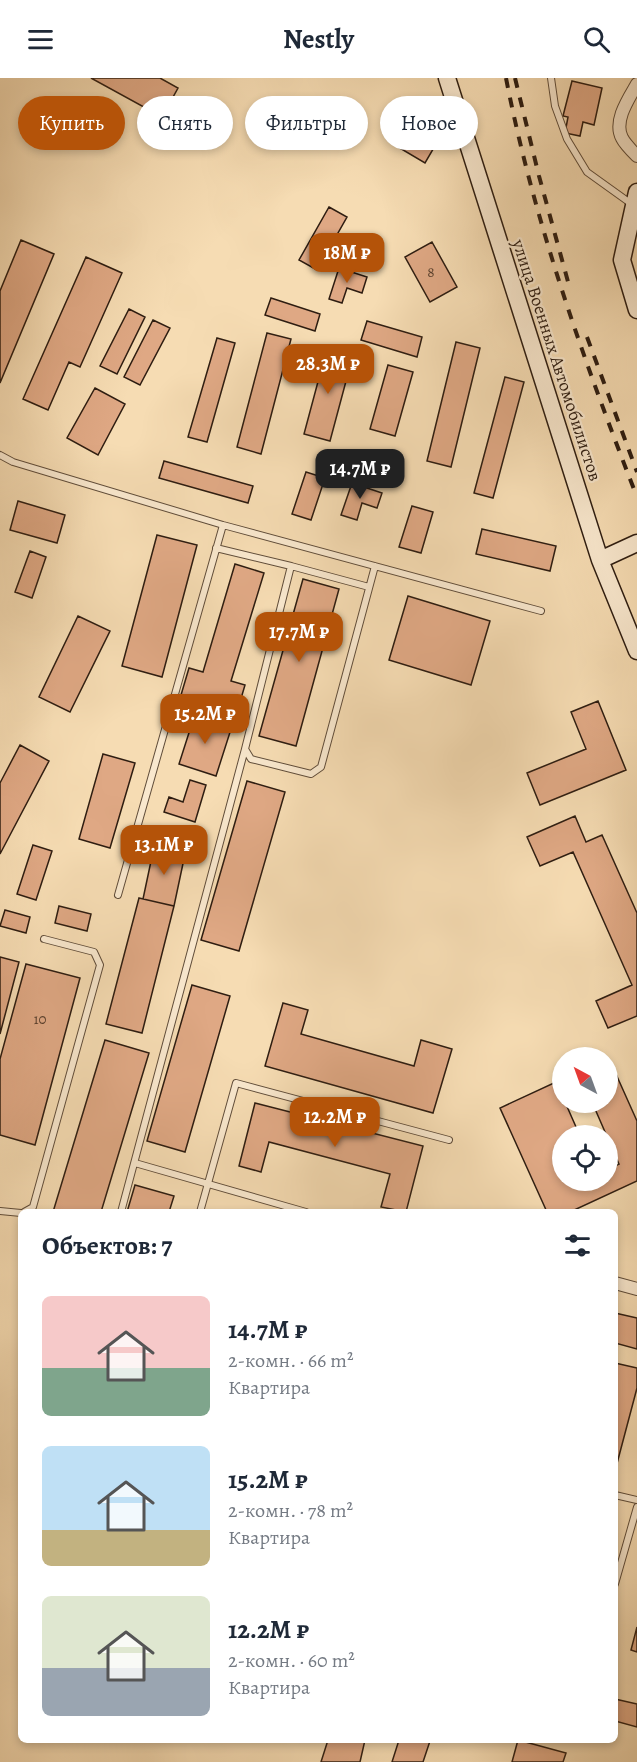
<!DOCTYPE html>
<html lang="ru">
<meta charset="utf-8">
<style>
:root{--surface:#fff;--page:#f6f6f7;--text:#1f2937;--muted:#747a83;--accent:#b45309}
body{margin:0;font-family:Alegreya,serif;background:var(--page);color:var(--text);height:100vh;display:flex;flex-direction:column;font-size:22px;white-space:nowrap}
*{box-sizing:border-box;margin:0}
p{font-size:20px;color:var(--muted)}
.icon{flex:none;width:33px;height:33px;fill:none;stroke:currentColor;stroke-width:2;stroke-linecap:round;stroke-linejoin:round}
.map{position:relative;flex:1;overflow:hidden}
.side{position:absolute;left:18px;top:1131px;width:600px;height:534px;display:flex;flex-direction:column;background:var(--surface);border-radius:9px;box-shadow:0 3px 9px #0003}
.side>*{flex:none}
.banner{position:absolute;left:18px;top:18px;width:602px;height:54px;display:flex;gap:12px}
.needle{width:39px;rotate:319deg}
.buttons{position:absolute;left:552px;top:969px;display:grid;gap:12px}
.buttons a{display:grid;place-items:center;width:66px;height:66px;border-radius:50%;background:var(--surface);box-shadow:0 3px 9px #0003;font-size:30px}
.price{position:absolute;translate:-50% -51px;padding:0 14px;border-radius:12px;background:var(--accent);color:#fff;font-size:20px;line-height:39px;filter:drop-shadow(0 2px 3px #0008)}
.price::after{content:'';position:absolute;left:50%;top:36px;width:18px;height:14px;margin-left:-9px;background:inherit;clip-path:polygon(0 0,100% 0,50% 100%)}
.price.selected{background:#222;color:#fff}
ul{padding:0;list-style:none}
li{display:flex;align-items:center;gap:18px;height:150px;padding:0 24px}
li span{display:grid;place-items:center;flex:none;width:168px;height:120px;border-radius:9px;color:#555}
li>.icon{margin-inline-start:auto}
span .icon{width:72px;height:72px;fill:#fffc;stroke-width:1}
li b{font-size:26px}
h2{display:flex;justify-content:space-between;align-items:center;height:72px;padding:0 24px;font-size:26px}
.pill{padding:0 21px;border-radius:27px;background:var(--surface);box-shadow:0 3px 9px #0003;font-size:21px;line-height:54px}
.pill.selected{background:var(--accent);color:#fff}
header{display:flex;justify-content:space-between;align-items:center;height:78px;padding:0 24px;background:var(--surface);font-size:27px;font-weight:700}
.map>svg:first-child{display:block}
.building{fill:#dfa884;stroke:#2e1d11;stroke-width:1.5}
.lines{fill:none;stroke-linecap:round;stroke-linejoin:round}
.lane-casing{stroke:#604d3a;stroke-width:8}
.street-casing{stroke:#604d3a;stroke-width:14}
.secondary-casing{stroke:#2e1d11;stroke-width:19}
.lane{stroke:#f9e8ce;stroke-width:6}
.street{stroke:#f9e8ce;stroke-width:12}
.secondary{stroke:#f9e8ce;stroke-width:16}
.rail{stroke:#2e1d11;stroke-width:4;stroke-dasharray:10 10;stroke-linecap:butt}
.labels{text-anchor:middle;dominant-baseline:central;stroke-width:4.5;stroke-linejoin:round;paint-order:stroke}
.number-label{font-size:15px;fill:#5a402e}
.street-label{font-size:18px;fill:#2e1d11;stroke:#f9e8ce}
</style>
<header><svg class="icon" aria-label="menu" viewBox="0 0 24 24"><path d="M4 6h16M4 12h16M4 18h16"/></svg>Nestly<svg class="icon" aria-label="search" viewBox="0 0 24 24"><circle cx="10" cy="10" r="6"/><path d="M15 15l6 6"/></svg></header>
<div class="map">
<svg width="637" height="1684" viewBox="0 0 637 1684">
<rect width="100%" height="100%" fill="#f6dcb3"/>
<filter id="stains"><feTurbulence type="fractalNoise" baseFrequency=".00333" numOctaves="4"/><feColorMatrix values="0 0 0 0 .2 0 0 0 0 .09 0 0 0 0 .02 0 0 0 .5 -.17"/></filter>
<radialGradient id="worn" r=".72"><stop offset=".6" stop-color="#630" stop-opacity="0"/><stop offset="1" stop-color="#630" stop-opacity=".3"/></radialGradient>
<!-- building -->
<path class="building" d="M91 0H160L178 10 162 39Z
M572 3 602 10 594 47 583 44 580 58 565 55 568 39 563 38Z
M413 45 439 61 425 85 398 69Z
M329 129 347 139 317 192 299 182Z
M21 162 54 176 0 305V213Z
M432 164 457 209 430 224 405 179Z
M86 179 122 195 80 289 69 284 48 332 23 321Z
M339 190 367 199 362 215 347 210 342 225 329 221Z
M271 220 320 236 315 253 265 237Z
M129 231 145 239 117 296 100 288Z
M153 242 170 250 140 307 124 299Z
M367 243 422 259 417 279 361 262Z
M267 255 291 261 261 376 237 369Z
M217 260 235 265 207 364 188 359Z
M456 264 480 270 451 389 427 383Z
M327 270 353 277 330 363 304 356Z
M388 287 413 294 395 358 370 351Z
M505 299 524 304 493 420 474 415Z
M95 310 125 326 98 377 67 360Z
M164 383 253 408 248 425 159 400Z
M306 394 325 400 311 442 292 436Z
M352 405 382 415 377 430 362 425 357 442 341 437Z
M18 423 65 437 57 465 10 452Z
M412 428 433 434 421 475 399 469Z
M482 451 556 468 550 493 476 476Z
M157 457 197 467 162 599 122 588Z
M30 473 46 479 32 520 15 514Z
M235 486 264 495 231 603 245 607 237 634 181 617 189 590 203 594Z
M303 501 339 511 296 668 259 658Z
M408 518 490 543 471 607 389 582Z
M78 538 110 553 70 634 39 619Z
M598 623 626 692 540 727 527 695 586 671 571 634Z
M195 636 232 648 216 698 179 686Z
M20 667 49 683 0 776V705Z
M103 676 135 685 110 770 79 761Z
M190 702 206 707 195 744 164 734 169 719 183 724Z
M247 703 285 714 239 873 201 862Z
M575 738 586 764 602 757 637 835V938L608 950 596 923 632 907 573 774 540 788 527 759Z
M33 767 52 773 36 822 17 816Z
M154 769 185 776 174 828 143 821Z
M139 820 174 828 142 955 106 946Z
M59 828 91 836 87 853 55 845Z
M5 832 30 839 26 855 0 848Z
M0 879 19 884 0 956Z
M26 886 80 900 35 1067 0 1057V981Z
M192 907 230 918 185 1074 147 1063Z
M283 925 308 932 301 956 414 988 421 962 452 971 433 1035 265 988Z
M105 962 149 975 101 1134H53Z
M611 985 637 1043V1103L570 1134H547L500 1030 556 1004 562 1019V1024H565L580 1058H562V1102H608V1091L619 1086 592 1024H608V986Z
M255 1025 423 1068 406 1134 381 1129 390 1096 269 1064 261 1094 239 1088Z
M135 1107 174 1118 169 1134H127Z
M615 1235 637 1240V1271L615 1265Z
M615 1285 637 1290V1310L615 1393Z
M637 1549V1574L631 1572Z
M615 1621 637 1626V1649L615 1643Z
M328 1662H365L360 1684H321Z
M399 1662 430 1663 423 1684H392Z
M518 1662 566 1675 563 1684H512Z"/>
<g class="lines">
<!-- lane casing -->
<g class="lane-casing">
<path id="lane" d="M551 0 555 28 567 61 587 94 633 127
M0 377 13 384 223 447 541 533
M216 470 291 488 245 671 251 681 311 696 321 689 375 488
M291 488 369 509
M118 817 223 447
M135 1085 306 1134
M0 1133 21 1135
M24 1134 33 1129 100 887 94 874 44 861
M121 1134 245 671
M200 1134 236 1005 449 1062
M615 1417 637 1422
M615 1506 637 1429"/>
</g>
<!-- street casing -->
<g class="street-casing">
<path id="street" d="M637 6C629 20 613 43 622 60 625 66 632 73 637 78
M615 1205 637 1211"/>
</g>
<!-- secondary casing -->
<g class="secondary-casing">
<path id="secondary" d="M447 0 600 482 637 573
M637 114 622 182 637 232
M600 482 637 465"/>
</g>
<!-- lane -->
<use href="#lane" class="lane"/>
<!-- street -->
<use href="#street" class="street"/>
<!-- secondary -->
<use href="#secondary" class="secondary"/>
<!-- rail -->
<path class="rail" d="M506 0C534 144 584 283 637 419
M515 0 539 98 570 211
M587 259 637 394"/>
</g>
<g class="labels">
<!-- number labels -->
<g class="number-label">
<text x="431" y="194">8</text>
<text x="40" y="941">10</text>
</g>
<!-- street labels -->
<g class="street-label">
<text transform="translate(557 282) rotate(72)">улица Военных Автомобилистов</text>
</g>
</g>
<rect width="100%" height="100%" filter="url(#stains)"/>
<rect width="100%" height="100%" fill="url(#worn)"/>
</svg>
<div class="buttons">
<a><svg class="needle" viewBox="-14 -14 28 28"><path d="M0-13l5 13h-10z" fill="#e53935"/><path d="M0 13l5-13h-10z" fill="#747a83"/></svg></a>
<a><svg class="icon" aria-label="locate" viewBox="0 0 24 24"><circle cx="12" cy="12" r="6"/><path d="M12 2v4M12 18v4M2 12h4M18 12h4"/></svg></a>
</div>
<b class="price" style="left:347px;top:206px">18M ₽</b>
<b class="price" style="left:328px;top:317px">28.3M ₽</b>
<b class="price selected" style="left:360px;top:422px">14.7M ₽</b>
<b class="price" style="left:299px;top:585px">17.7M ₽</b>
<b class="price" style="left:205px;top:667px">15.2M ₽</b>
<b class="price" style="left:164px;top:798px">13.1M ₽</b>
<b class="price" style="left:335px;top:1070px">12.2M ₽</b>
<div class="banner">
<a class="pill selected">Купить</a>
<a class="pill">Снять</a>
<a class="pill">Фильтры</a>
<a class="pill">Новое</a>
</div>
<section class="side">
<h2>Объектов: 7<svg class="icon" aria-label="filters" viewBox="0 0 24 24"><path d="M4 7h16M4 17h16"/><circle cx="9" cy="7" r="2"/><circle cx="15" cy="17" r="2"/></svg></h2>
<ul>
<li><span style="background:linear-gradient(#f6c9c9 60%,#7fa58c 0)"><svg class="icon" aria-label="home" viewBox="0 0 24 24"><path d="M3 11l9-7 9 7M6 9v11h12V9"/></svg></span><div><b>14.7M ₽</b><p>2-комн. · 66 m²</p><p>Квартира</p></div></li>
<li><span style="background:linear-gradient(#bfe0f5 70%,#c2b280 0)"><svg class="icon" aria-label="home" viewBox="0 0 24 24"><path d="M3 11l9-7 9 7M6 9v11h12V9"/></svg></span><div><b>15.2M ₽</b><p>2-комн. · 78 m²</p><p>Квартира</p></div></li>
<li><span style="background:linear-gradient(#dfe7d0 60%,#9aa5b1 0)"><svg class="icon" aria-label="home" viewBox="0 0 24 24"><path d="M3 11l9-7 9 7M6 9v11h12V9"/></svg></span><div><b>12.2M ₽</b><p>2-комн. · 60 m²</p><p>Квартира</p></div></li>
</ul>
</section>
</div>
